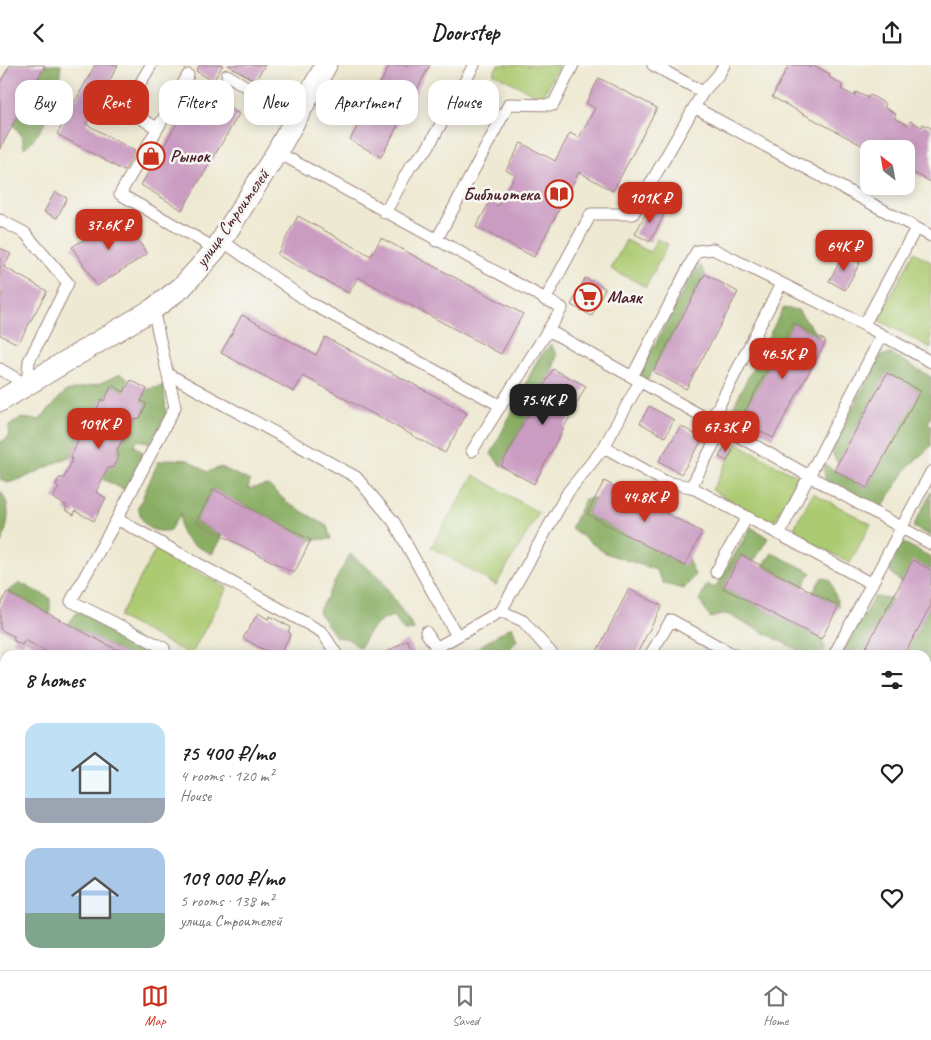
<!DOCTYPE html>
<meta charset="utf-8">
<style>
:root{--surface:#fff;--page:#f2f2f2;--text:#222;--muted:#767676;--line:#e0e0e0;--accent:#c8321e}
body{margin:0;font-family:Caveat,sans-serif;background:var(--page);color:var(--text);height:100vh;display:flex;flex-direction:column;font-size:19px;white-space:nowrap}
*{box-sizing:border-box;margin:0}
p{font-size:16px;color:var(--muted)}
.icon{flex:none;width:28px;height:28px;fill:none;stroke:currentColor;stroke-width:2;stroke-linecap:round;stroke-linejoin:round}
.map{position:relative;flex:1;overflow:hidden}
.drawer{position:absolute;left:0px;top:585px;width:931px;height:320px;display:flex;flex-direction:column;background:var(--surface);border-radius:15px 15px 0 0;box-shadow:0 2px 12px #0003}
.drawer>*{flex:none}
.hud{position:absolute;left:15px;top:15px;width:500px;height:45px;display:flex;gap:10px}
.needle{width:32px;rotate:329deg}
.tools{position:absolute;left:860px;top:75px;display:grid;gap:10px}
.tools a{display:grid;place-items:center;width:55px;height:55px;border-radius:10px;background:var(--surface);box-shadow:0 2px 12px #0003;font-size:25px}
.price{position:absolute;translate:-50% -42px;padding:0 11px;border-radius:10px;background:var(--accent);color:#fff;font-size:16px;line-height:32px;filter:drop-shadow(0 1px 2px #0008)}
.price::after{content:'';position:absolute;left:50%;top:30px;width:15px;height:11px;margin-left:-8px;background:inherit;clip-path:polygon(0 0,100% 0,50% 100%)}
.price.active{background:#222;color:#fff}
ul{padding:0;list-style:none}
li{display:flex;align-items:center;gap:15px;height:125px;padding:0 25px}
li span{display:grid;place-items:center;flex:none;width:140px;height:100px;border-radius:15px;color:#555}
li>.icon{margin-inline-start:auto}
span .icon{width:60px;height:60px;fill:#fffc;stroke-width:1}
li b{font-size:21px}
h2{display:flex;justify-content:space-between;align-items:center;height:60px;padding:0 25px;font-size:21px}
.pill{padding:0 18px;border-radius:15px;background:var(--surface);box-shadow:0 2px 12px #0003;font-size:18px;line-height:45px}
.pill.active{background:var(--accent);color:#fff}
header{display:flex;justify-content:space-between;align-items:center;height:65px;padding:0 25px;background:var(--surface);font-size:22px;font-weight:700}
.tabs{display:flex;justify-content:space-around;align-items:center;height:70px;border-top:1px solid var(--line);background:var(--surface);font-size:14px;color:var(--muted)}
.tabs a{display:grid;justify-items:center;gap:2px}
.tabs .active{color:var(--accent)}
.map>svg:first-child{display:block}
.green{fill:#acca71;stroke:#7b744e}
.forest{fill:#89ae63;stroke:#6a6647}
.building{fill:#cb9cc2}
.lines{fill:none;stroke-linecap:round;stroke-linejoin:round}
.service-casing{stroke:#9c847e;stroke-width:13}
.minor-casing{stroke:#9c847e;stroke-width:23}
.service{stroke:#fff;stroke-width:11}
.minor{stroke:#fff;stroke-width:21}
.labels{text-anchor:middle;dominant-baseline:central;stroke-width:5;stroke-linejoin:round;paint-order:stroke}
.poi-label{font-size:18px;font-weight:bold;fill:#4a1f2b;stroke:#f6f6f2;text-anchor:start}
.street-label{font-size:18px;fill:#4a1f2b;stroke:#f6f6f2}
</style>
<header><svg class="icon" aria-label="back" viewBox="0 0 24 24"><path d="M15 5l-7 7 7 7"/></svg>Doorstep<svg class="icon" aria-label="share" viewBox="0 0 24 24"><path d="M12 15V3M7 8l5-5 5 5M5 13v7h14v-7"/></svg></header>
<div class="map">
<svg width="931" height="905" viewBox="0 0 931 905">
<rect width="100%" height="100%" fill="#f6f6f2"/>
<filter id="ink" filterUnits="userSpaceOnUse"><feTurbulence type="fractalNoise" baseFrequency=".02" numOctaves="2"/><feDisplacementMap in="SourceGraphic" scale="10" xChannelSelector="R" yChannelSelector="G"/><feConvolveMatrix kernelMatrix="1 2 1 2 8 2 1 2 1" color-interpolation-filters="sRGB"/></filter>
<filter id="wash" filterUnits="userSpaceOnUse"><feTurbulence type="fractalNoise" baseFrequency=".0096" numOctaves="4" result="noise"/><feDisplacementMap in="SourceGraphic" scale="20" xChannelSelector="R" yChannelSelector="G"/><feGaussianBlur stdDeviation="1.12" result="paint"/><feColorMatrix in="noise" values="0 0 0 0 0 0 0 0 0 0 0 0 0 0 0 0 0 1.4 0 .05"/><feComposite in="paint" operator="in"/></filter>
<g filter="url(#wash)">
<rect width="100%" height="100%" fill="#eee9d2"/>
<!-- green -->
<path class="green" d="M498 0H559L542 33 493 8Z
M657 174 668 179 646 222 611 204 626 175 650 187Z
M914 187 931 197V283L878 255Z
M737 378 799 412 773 459 712 425Z
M474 410 539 448 496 520 431 482Z
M813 428 871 459 850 498 792 467Z
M156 484 227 523 191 590 119 552Z
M931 721V905H917L913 900H926V725Z"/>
<!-- forest -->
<path class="forest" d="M45 0H61C59 28 47 67 24 83L22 71 13 60Z
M701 200 705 209 647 316 639 310 689 214Z
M783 243 798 245 820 273 793 258 737 361 729 350Z
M551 279 557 290 553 304 501 401 491 389 538 294Z
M892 289 931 312V352L928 358 931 360V381L907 403 880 446 825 414 823 399 867 423 919 326 886 308 838 399 830 384 881 290Z
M120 309 128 314 124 327 112 320 104 336 100 334 92 359 84 364 71 391 24 413 8 418 0 414V377L8 373 9 361 20 353 39 355 66 326 98 319Z
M164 319 166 349 151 378 139 375 134 380 144 388 125 425 102 414 108 403 113 402 119 391 117 385 134 354 140 353 147 339 141 336 147 324 160 322Z
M169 394 188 395 207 407 221 402 250 416 248 424 268 420 288 438 327 461 331 474 311 475 213 424 196 457 222 471 212 489C191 478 176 476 181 448L169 466C148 467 144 462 138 443L158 397Z
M0 426C13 441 8 464 0 480Z
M931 427V471L913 462Z
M595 433 587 449 685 500 688 494 695 510 684 524 664 519 656 505 605 488 571 463 585 434Z
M751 462 768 473 754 496 741 490 724 523 821 574 825 582 823 590H808L727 549 710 553 699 535 707 519 715 523Z
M902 477 931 492V505L913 496 901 518 889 505Z
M772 488 811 507 803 522 763 501Z
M350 489 380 513 415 565 404 566 393 551C376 557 368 566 360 583L348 574 336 572 318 547Z
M822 512 830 515 839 541 813 527Z
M20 518 50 533V550L7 527Z
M874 532 892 533 862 590H841Z
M931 540V604L926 613V590H904Z
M79 545 142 577 145 590H127L68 559Z
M512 561 517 575 505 590H466Z
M294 900H320L323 905H298Z"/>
<g id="blocks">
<!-- building -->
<path class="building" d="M10 0H45L0 84V18Z
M95 0H118L86 59 135 86 124 106 57 69Z
M200 0H223L213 16 196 6Z
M228 0H265L255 16Z
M390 0H430L381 92 350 75Z
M789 0H805L811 3 813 0 830 9 829 12 843 20 841 24 854 31 856 27 868 33 870 30 886 39 884 42 896 49 894 53 908 60 910 56 922 62 923 59 931 63V117L906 104V84H869L772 32Z
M599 13 657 43 613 126 579 107 534 192 476 162 490 136 498 141 515 110 506 105 521 78 555 96 570 68 579 73 595 43 586 38Z
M197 24 239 49 182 145 141 120Z
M55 127 67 133 57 153 44 147Z
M649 142 664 150 650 177 635 169Z
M122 150 147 189 97 221 72 182Z
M298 151 371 191 381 173 523 249 501 289 358 212 349 228 277 190Z
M0 183 11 189 4 202 47 226 18 279 0 270V235L3 229 0 228Z
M844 189 860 198 845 225 829 216Z
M705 209 738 227 686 324 653 307Z
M585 213 605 223 592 251 571 240Z
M242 250 316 290 325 272 467 348 445 388 303 311 294 327 221 288Z
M793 258 826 276 773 373 740 355Z
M553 304 586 321 534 419 501 401Z
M887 308 920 326 867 423 834 405Z
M131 315 147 324 141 336 147 339 140 353 134 354 117 385 119 391 113 402 108 403 96 427 106 433 94 456 75 446 74 450 65 445 67 441 53 433 59 422 56 420 59 413H64L72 396 71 391 84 364 90 362 101 334 104 336 112 320 124 327Z
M649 341 674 355 665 372 640 358Z
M681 361 703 374 681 409 659 396Z
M725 381 733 385 727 396 719 392Z
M604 416 702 467 685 501 587 449Z
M213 424 311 475 294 508 196 457Z
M741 490 839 541 821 574 723 523Z
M913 495 931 505V540L904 590H862Z
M629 524 662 541 636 590H595Z
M7 527 68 559 127 590H52L25 575 22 580 13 575 15 572 0 564V541Z
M258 548 268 554 270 551 290 562 288 567 291 569 279 590H272L243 573Z
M407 575 416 590H382Z
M219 900H263L266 905H222Z
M320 900H364L367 905H323Z
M668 900H749L741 905H659Z
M765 900H813L816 905H768Z"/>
</g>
</g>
<g filter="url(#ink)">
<use href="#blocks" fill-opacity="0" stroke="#9c847e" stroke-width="1"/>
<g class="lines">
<!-- service casing -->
<g class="service-casing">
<path id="service" d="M151 0 125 44 157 63
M653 0 703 27
M188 10 120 129 216 184
M227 10 297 52
M694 42 931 171
M277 87 562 243 472 386
M385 148 410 102 427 84 474 0
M0 155 25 168 68 218 29 296 27 320 0 304
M221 175 310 238 501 341
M436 176 509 39 553 40 573 0
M545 235 591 149H633L703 27 719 9 724 0
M153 244 175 342 117 454 71 536 164 583 165 590
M864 260 916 163
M548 265 931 479
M168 309 356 412 394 457 457 571
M632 312 697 186 713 184 864 260 931 297
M640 316 604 382 666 417 691 422 872 519
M711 356 781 219
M691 422 722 363
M117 454 322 567 337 590
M779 469 882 270
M716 507 747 452
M501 546 568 427 604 382
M426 567 441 590
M436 583 501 546 523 556 553 590
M650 590 671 555 734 590
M834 590 931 407
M0 609 5 612
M190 900 193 905
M390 900 393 905
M424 900 427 905
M543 900 546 905
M829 900 832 905"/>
</g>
<!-- minor casing -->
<g class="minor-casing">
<path id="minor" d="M0 336 153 244 182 222 216 184 277 87 326 0
M926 663 931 658
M901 900 904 905
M569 905 577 900"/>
</g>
<!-- service -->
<use href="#service" class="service"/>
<!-- minor -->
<use href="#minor" class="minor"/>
</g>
</g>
<!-- icons -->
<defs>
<g id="shop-ring" transform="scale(1.4375)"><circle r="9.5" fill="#f6f6f2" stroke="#c8321e" stroke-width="1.5"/><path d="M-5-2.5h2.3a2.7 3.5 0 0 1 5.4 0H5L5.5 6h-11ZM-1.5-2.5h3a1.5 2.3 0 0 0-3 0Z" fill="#c8321e"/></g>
<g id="library-ring" transform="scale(1.4375)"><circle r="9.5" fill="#f6f6f2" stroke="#c8321e" stroke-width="1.5"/><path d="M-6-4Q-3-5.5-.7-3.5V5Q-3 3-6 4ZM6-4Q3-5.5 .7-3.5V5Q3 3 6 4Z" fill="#c8321e"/></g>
<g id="supermarket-ring" transform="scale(1.4375)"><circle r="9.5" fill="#f6f6f2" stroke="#c8321e" stroke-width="1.5"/><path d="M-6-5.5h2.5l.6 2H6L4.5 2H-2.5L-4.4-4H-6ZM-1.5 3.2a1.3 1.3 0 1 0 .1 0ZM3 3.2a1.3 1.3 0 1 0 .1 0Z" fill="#c8321e"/></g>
</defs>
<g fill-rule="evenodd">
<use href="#shop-ring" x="151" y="91"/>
<use href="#library-ring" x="559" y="129"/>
<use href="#supermarket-ring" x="588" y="232"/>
</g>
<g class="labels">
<!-- poi labels -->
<g class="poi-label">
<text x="170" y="91">Рынок</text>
<text x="540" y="129" text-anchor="end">Библиотека</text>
<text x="607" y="232">Маяк</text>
</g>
<!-- street labels -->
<g class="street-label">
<text transform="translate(232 153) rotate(-55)">улица Строителей</text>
</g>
</g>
</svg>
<div class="tools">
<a><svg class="needle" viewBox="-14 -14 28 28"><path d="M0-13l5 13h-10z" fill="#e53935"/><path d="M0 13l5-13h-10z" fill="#767676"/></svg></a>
</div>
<b class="price" style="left:650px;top:159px">101K ₽</b>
<b class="price" style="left:109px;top:186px">37.6K ₽</b>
<b class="price" style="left:844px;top:207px">64K ₽</b>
<b class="price" style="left:783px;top:315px">46.5K ₽</b>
<b class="price active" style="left:543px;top:361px">75.4K ₽</b>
<b class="price" style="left:99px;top:385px">109K ₽</b>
<b class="price" style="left:726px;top:388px">67.3K ₽</b>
<b class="price" style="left:645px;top:458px">44.8K ₽</b>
<div class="hud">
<a class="pill">Buy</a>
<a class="pill active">Rent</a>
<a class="pill">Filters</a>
<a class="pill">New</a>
<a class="pill">Apartment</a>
<a class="pill">House</a>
</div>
<section class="drawer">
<h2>8 homes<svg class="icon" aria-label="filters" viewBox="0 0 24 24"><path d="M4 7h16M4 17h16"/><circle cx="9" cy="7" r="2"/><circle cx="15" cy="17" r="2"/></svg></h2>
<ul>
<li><span style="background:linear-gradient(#bfe0f5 75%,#9aa5b1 0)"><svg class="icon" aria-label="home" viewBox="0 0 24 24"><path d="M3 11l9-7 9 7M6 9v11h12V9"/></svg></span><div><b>75 400 ₽/mo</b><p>4 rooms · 120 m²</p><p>House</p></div><svg class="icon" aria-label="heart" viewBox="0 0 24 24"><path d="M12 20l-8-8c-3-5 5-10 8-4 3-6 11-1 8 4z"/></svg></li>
<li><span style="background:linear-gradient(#a9c7e8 65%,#7fa58c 0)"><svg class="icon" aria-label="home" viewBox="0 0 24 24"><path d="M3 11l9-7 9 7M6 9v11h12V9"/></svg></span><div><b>109 000 ₽/mo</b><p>5 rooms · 138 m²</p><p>улица Строителей</p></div><svg class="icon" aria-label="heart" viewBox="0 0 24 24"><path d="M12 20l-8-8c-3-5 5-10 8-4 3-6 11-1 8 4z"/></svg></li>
</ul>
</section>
</div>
<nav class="tabs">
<a class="active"><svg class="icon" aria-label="map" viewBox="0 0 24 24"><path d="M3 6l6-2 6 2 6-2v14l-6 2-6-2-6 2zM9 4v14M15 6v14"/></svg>Map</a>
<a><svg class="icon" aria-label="saved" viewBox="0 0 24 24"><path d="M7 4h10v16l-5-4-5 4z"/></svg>Saved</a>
<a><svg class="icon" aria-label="home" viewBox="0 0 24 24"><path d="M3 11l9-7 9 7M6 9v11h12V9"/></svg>Home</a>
</nav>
